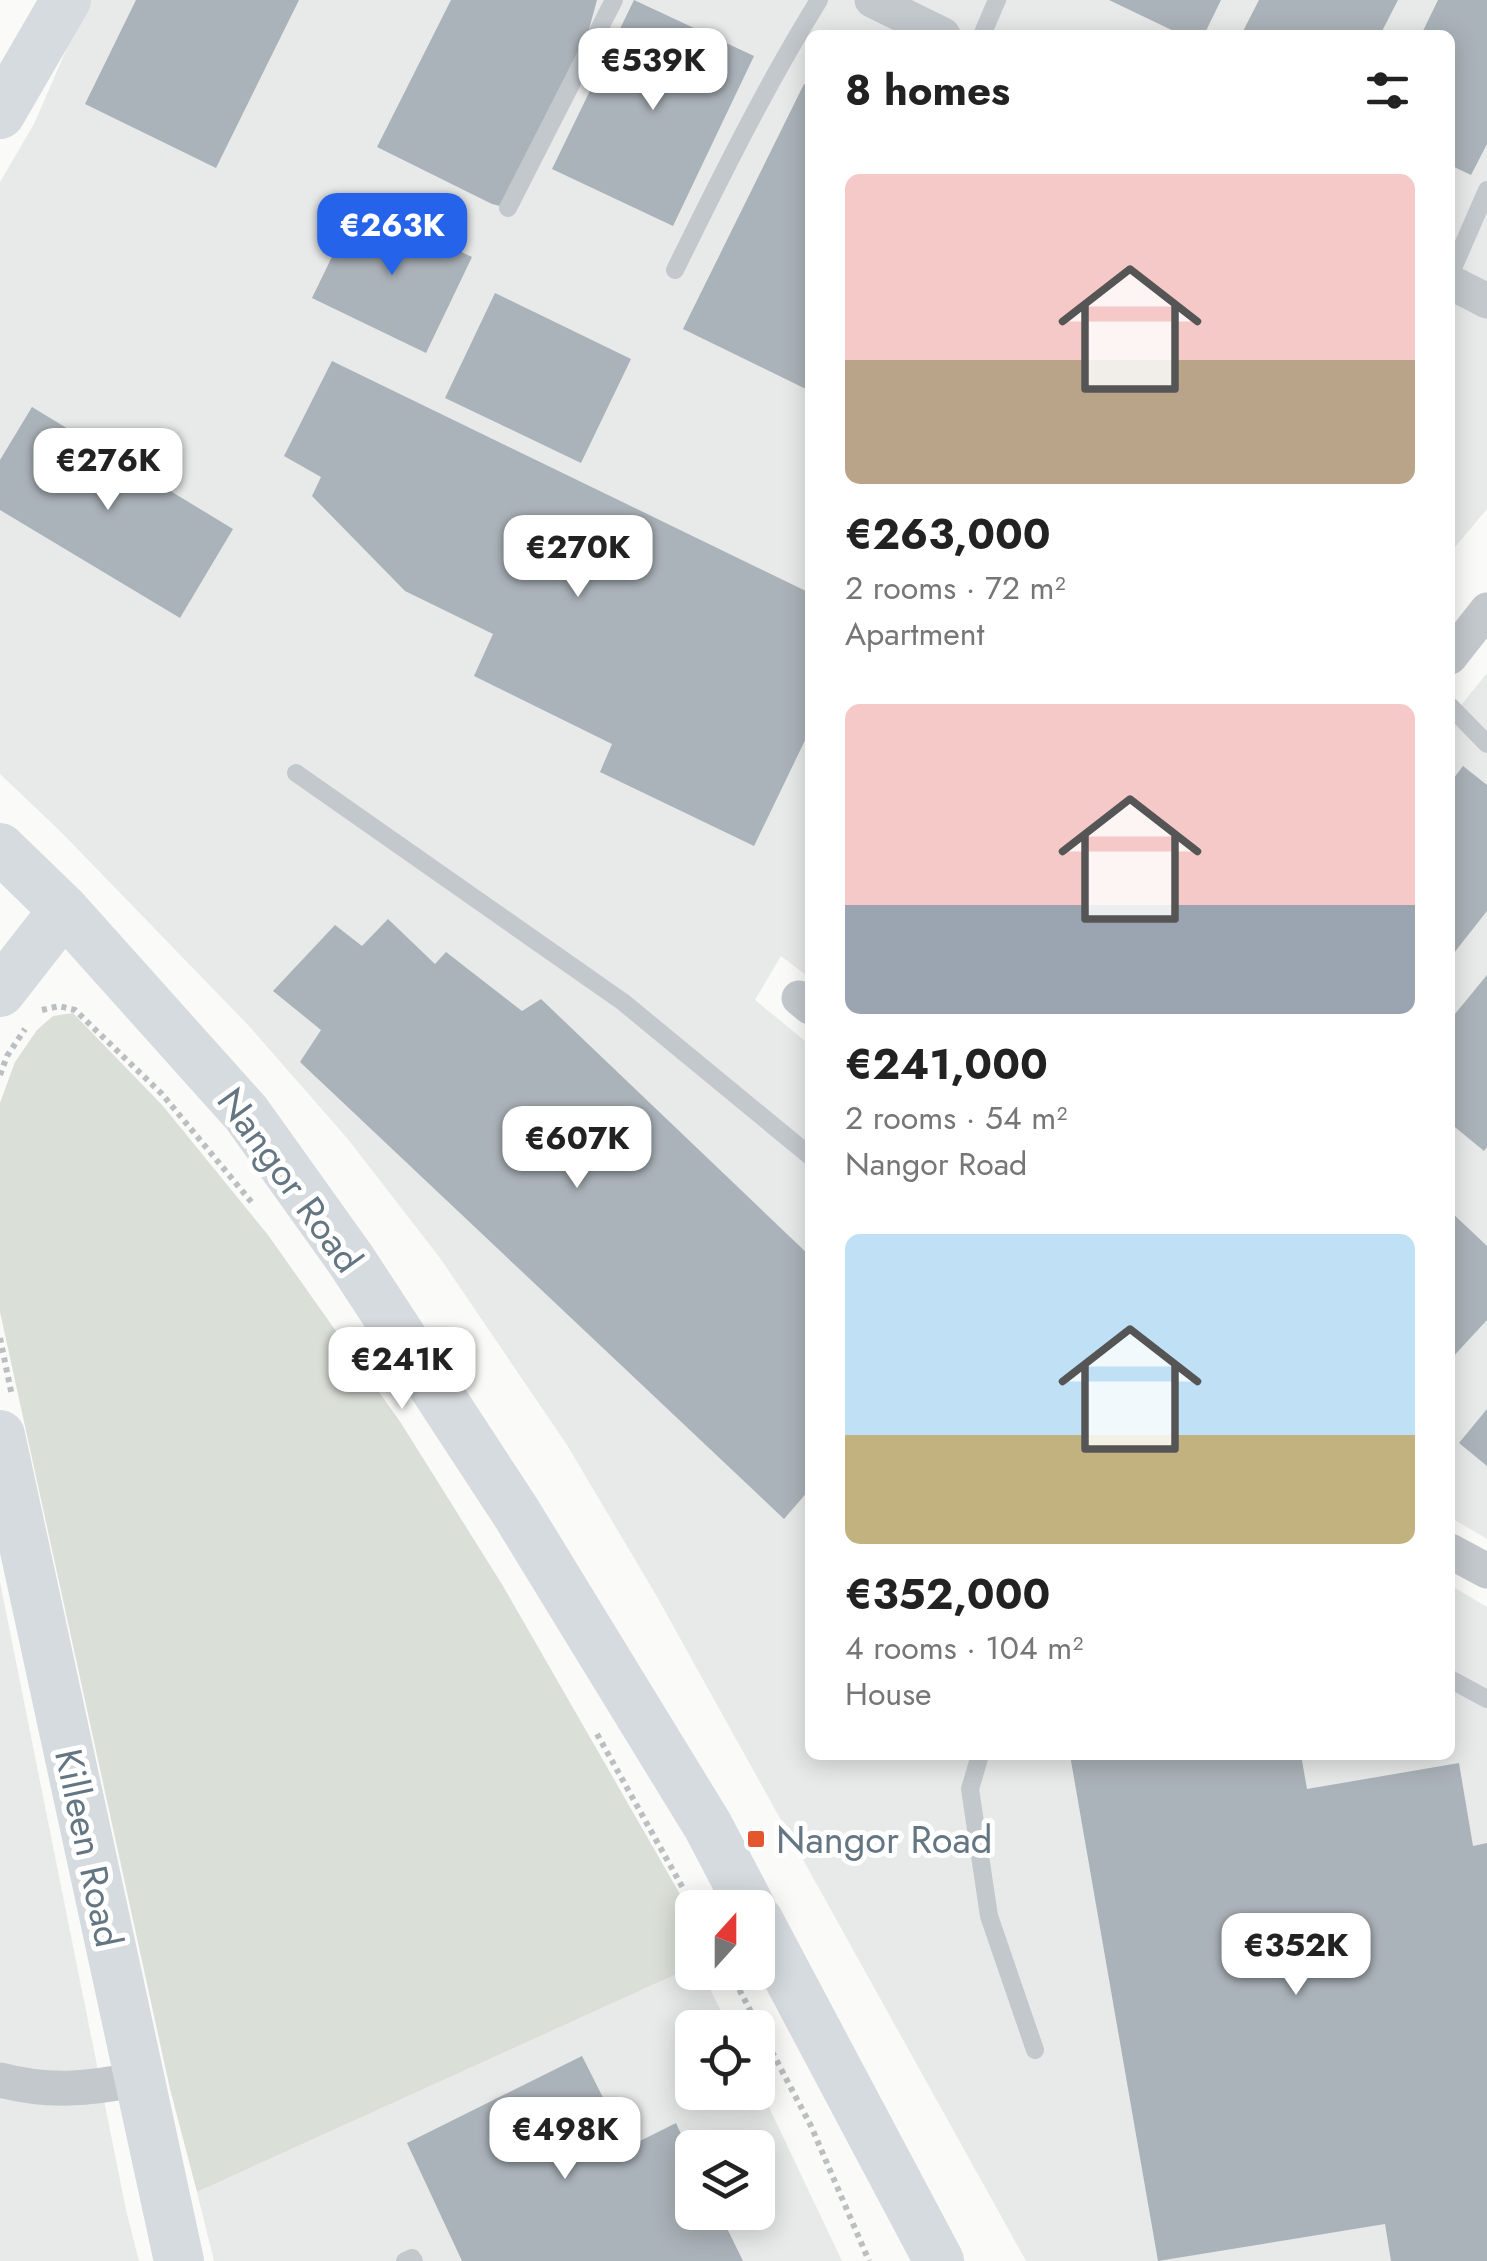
<!DOCTYPE html>
<meta charset="utf-8">
<style>
:root{--surface:#fff;--page:#f6f6f6;--text:#222;--muted:#767676;--accent:#2563eb}
body{margin:0;font-family:Jost,sans-serif;background:var(--page);color:var(--text);height:100vh;display:flex;flex-direction:column;font-size:38px;white-space:nowrap}
*{box-sizing:border-box;margin:0}
p{font-size:32px;color:var(--muted)}
.icon{flex:none;width:55px;height:55px;fill:none;stroke:currentColor;stroke-width:2;stroke-linecap:round;stroke-linejoin:round}
.map{position:relative;flex:1;overflow:hidden}
.side{position:absolute;left:805px;top:30px;width:650px;height:1730px;display:flex;flex-direction:column;background:var(--surface);border-radius:15px;box-shadow:0 5px 25px #0003}
.side>*{flex:none}
.needle{width:65px;rotate:21deg}
.controls{position:absolute;left:675px;top:1890px;display:grid;gap:20px}
.controls a{display:grid;place-items:center;width:100px;height:100px;border-radius:15px;background:var(--surface);box-shadow:0 5px 25px #0003;font-size:50px}
.price{position:absolute;translate:-50% -85px;padding:0 22px;border-radius:20px;background:#fff;color:#222;font-size:32px;line-height:65px;filter:drop-shadow(0 2px 5px #0008)}
.price::after{content:'';position:absolute;left:50%;top:60px;width:30px;height:22px;margin-left:-15px;background:inherit;clip-path:polygon(0 0,100% 0,50% 100%)}
.price.current{background:var(--accent);color:#fff}
ul{padding:0;list-style:none}
li{display:grid;align-content:center;gap:20px;height:530px;padding:0 40px}
li span{display:grid;place-items:center;height:310px;border-radius:15px;color:#555}
li>.icon{margin-inline-start:auto}
span .icon{width:180px;height:180px;fill:#fffc;stroke-width:1}
li b{font-size:42px}
h2{display:flex;justify-content:space-between;align-items:center;height:120px;padding:0 40px;font-size:42px}
.map>svg:first-child{display:block}
.built{fill:#e8e9e9;fill-rule:evenodd}
.green{fill:#dadfd7}
.building{fill:#aab3b9}
.lines{fill:none;stroke-linecap:round;stroke-linejoin:round}
.path{stroke:#bbbfc2;stroke-width:6;stroke-dasharray:5 5;stroke-linecap:butt}
.lane{stroke:#c3c8cc;stroke-width:18}
.street{stroke:#c3c8cc;stroke-width:35}
.secondary{stroke:#d6dbdf;stroke-width:50}
.poi-dot{fill:#e4572e;stroke:#fff;stroke-width:4}
.labels{text-anchor:middle;dominant-baseline:central;stroke-width:10;stroke-linejoin:round;paint-order:stroke}
.street-label{font-size:38px;fill:#657683;stroke:#fff}
.poi-label{font-size:38px;fill:#657683;stroke:#fff;text-anchor:start}
</style>
<div class="map">
<svg width="1487" height="2261" viewBox="0 0 1487 2261">
<rect width="100%" height="100%" fill="#fafaf8"/>
<!-- built -->
<path class="built" d="M88 0H1487V509L1450 553V35H810V978L781 956 755 1000 810 1045V1755H1450V1585L1487 1607V2261H1026L656 1595 567 1445 440 1258 347 1138 249 1026 61 832 0 774V182L34 124Z
M1487 673V1539L1450 1517V719Z
M0 1582 126 2210 139 2261H0Z
M692 1967V1972L702 1973 729 2027 692 2028V2092H758V2084L842 2261H214L197 2192ZM692 2148H758V2212H692Z"/>
<!-- green -->
<path class="green" d="M73 1013 163 1106 268 1235 401 1423 503 1586 692 1915V1967L197 2192 170 2089 0 1312V1103L15 1062 37 1030 53 1016Z"/>
<!-- building -->
<path class="building" d="M136 0H299L216 168 85 104Z
M451 0H597L580 62 508 208 492 204 377 147Z
M634 0 754 56 673 226 552 169Z
M1109 0H1221L1204 35H1182Z
M1259 0H1398L1380 35H1241Z
M1438 0H1487V144L1471 175 1450 165V35H1421Z
M804 84 810 87V391L683 329Z
M358 203 472 257 426 353 312 298Z
M495 293 631 359 581 463 445 398Z
M332 361 810 593V730L754 846 600 772 612 744 474 676 493 634 405 591 312 496 321 477 284 456Z
M32 407 233 529 180 618 0 510V460Z
M1463 766 1487 785V911L1450 958V783Z
M388 919 435 964 446 952 522 1011 541 999 810 1256V1489L784 1519 300 1062 321 1030 273 991 335 925 362 946Z
M1487 975V1147L1484 1151 1450 1123V1020Z
M1450 1211 1487 1246V1320L1450 1360Z
M1487 1409V1466L1459 1443Z
M1070 1755H1301L1307 1789 1459 1763 1473 1846 1487 1843V2261H1391L1385 2224 1158 2261Z
M582 2056 628 2147 676 2123 692 2158V2212H719L743 2261H462L407 2143Z"/>
<g class="lines">
<!-- path -->
<path class="path" d="M42 1010 59 1006 75 1010 162 1094 253 1204
M0 1075 7 1056 25 1029
M0 1338 12 1396
M597 1734 694 1908
M730 1972 811 2126 869 2261"/>
<!-- lane -->
<path class="lane" d="M982 35 997 0
M508 208 614 0
M675 270C720 179 765 87 819 0
M1450 275 1487 190
M1450 706 1487 744
M296 773 623 1002 810 1156
M1450 1679 1487 1699
M980 1755 970 1789 989 1916 1035 2050
M405 2261 412 2258 414 2261"/>
<!-- street -->
<path class="street" d="M872 0 943 35
M1450 282 1487 301
M1450 657 1487 610
M799 998 810 1007
M1450 1551 1487 1571
M0 2080C48 2093 90 2089 138 2079"/>
<!-- secondary -->
<path class="secondary" d="M0 114 66 0
M0 848 64 910 246 1113 351 1260 517 1514 708 1826 751 1908
M0 992 64 910
M0 1435 179 2261
M758 1920 939 2261"/>
</g>
<!-- markers -->
<rect class="poi-dot" x="746" y="1829" width="20" height="20" rx="5"/>
<g class="labels">
<!-- street labels -->
<g class="street-label">
<text transform="translate(290 1180) rotate(54)">Nangor Road</text>
<text transform="translate(89 1848) rotate(78)">Killeen Road</text>
</g>
<!-- poi labels -->
<g class="poi-label">
<text x="776" y="1839">Nangor Road</text>
</g>
</g>
</svg>
<div class="controls">
<a><svg class="needle" viewBox="-14 -14 28 28"><path d="M0-13l5 13h-10z" fill="#e53935"/><path d="M0 13l5-13h-10z" fill="#767676"/></svg></a>
<a><svg class="icon" aria-label="locate" viewBox="0 0 24 24"><circle cx="12" cy="12" r="6"/><path d="M12 2v4M12 18v4M2 12h4M18 12h4"/></svg></a>
<a><svg class="icon" aria-label="layers" viewBox="0 0 24 24"><path d="M12 4l9 5-9 5-9-5zM3 14l9 5 9-5"/></svg></a>
</div>
<b class="price" style="left:653px;top:113px">€539K</b>
<b class="price current" style="left:392px;top:278px">€263K</b>
<b class="price" style="left:108px;top:513px">€276K</b>
<b class="price" style="left:578px;top:600px">€270K</b>
<b class="price" style="left:577px;top:1191px">€607K</b>
<b class="price" style="left:402px;top:1412px">€241K</b>
<b class="price" style="left:1296px;top:1998px">€352K</b>
<b class="price" style="left:565px;top:2182px">€498K</b>
<section class="side">
<h2>8 homes<svg class="icon" aria-label="filters" viewBox="0 0 24 24"><path d="M4 7h16M4 17h16"/><circle cx="9" cy="7" r="2"/><circle cx="15" cy="17" r="2"/></svg></h2>
<ul>
<li><span style="background:linear-gradient(#f6c9c9 60%,#b9a48a 0)"><svg class="icon" aria-label="home" viewBox="0 0 24 24"><path d="M3 11l9-7 9 7M6 9v11h12V9"/></svg></span><div><b>€263,000</b><p>2 rooms · 72 m²</p><p>Apartment</p></div></li>
<li><span style="background:linear-gradient(#f6c9c9 65%,#9aa5b1 0)"><svg class="icon" aria-label="home" viewBox="0 0 24 24"><path d="M3 11l9-7 9 7M6 9v11h12V9"/></svg></span><div><b>€241,000</b><p>2 rooms · 54 m²</p><p>Nangor Road</p></div></li>
<li><span style="background:linear-gradient(#bfe0f5 65%,#c2b280 0)"><svg class="icon" aria-label="home" viewBox="0 0 24 24"><path d="M3 11l9-7 9 7M6 9v11h12V9"/></svg></span><div><b>€352,000</b><p>4 rooms · 104 m²</p><p>House</p></div></li>
</ul>
</section>
</div>
